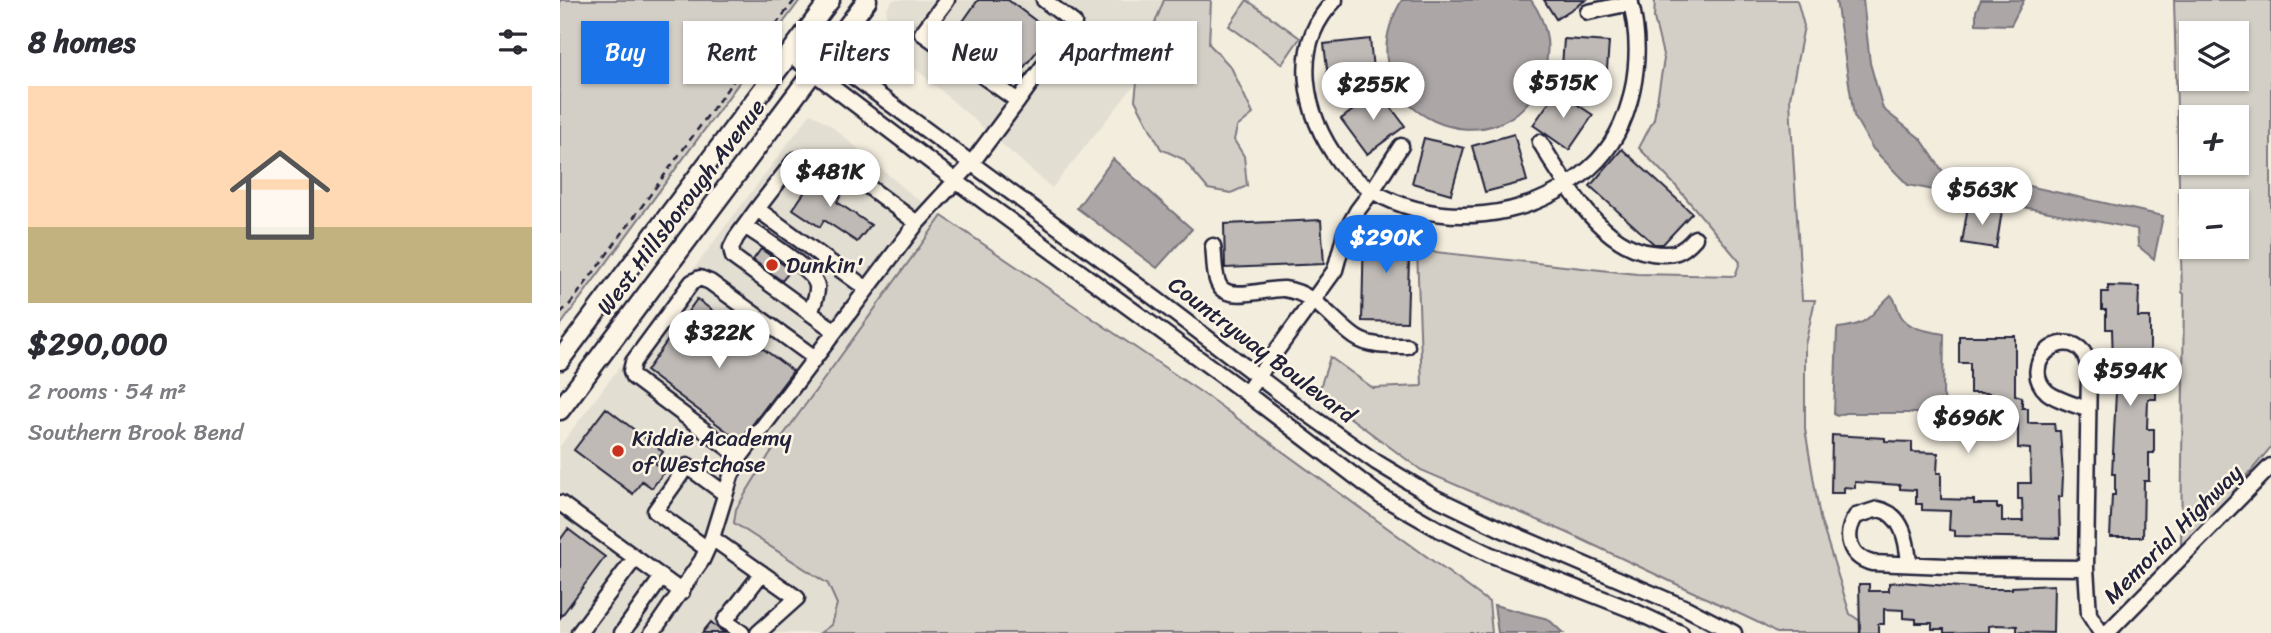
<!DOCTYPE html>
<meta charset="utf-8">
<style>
:root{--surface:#fff;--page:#f7f7f7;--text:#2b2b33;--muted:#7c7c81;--line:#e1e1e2;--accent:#1a73e8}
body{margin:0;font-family:Sriracha,sans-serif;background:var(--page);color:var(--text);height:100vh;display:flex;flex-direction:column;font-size:26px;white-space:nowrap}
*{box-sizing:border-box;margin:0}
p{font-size:23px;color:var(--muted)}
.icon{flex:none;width:38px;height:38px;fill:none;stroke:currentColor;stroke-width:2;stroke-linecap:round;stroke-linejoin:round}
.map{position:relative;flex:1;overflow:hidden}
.details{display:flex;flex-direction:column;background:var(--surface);width:560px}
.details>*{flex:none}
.guide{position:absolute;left:21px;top:21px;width:665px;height:63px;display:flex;gap:14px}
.controls{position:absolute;left:1619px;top:21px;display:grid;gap:14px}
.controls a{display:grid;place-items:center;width:70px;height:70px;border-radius:0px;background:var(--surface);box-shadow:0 2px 5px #0004;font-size:35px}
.price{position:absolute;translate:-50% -60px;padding:0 16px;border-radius:24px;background:#fff;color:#222;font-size:23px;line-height:46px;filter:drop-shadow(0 2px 4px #0008)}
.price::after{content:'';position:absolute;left:50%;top:42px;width:21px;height:16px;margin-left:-10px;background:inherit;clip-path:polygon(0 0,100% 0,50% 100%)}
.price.on{background:var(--accent);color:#fff}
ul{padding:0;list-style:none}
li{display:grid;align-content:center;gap:14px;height:371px;padding:0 28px}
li+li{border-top:2px solid var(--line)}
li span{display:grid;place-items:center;height:217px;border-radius:0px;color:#555}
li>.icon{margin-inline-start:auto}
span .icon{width:126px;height:126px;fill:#fffc;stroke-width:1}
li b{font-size:30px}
h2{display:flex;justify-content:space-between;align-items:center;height:84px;padding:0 28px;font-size:30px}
.tag{padding:0 24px;border-radius:0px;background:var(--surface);box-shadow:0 2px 5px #0004;font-size:24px;line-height:63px}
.tag.on{background:var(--accent);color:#fff}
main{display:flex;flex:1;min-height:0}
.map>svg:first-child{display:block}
.built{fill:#e3ded2}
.green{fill:#d4cfc6;stroke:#7b7880;stroke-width:2;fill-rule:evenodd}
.water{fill:#aca7a6;stroke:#75727b;stroke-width:2}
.building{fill:#bfbab6;stroke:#22223b;stroke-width:2}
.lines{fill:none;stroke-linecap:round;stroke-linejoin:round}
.minor-casing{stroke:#22223b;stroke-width:19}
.major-casing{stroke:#22223b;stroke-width:23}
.path{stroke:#22223b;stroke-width:2.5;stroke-dasharray:7 5;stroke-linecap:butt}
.minor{stroke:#fcf5e5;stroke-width:14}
.major{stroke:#fcf5e5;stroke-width:18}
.poi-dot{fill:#c8321e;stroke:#fcf5e5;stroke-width:2.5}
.labels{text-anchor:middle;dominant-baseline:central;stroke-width:5;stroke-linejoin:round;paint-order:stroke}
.street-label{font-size:23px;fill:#22223b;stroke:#fcf5e5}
.poi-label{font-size:23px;fill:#22223b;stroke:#fcf5e5;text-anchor:start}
</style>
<main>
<section class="details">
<h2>8 homes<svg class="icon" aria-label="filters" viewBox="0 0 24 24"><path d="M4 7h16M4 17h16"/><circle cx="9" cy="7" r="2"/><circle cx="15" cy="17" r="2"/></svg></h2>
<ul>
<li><span style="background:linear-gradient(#ffd9b3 65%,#c2b280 0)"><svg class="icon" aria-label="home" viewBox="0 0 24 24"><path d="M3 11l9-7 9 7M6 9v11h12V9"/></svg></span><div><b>$290,000</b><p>2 rooms · 54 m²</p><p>Southern Brook Bend</p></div></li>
</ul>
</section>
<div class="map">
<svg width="1711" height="633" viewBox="0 0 1711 633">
<rect width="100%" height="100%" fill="#f3edde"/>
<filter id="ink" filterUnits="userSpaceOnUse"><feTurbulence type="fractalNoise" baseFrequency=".0143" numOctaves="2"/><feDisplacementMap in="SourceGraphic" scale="14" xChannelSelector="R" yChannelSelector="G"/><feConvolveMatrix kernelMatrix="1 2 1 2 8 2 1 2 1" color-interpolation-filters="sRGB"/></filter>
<g filter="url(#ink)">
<!-- built -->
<path class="built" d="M333 0H604L579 64 577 82 492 188 323 40 327 8Z
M251 113 270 125 351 194 382 216 209 455 176 509 174 524 268 585 277 604 271 625 260 633H0V446Z"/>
<!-- green -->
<path class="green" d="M0 0H240L0 326Z
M604 0H651L649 44 671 67 693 114 677 127 674 140 684 156 687 186 671 193 648 189 623 159 601 149 575 100 579 64Z
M687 0 740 38 722 64 669 26Z
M1095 0H1237L1244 26 1230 98 1231 120 1242 300H1255L1245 345V429L1260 518 1290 614 1317 633H1216L1199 623 1008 533 861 470 758 394 770 357 813 388 862 386 857 250 1077 274 1175 276 1180 262 1115 185 1079 148 1094 119 1104 59 1094 18Z
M1614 0H1711V447L1661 507 1621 548 1624 294 1622 292ZM1631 33H1676V79H1631ZM1631 117H1676V163H1631ZM1631 201H1676V247H1631Z
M382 216 648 397 929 602 932 633H260L271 625 277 604 268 584 174 523 176 509 209 455Z"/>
<!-- water -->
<path class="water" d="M842 0H971C986 21 992 46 984 71 949 185 774 114 842 0Z
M1276 0H1303L1310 63 1323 109 1361 139 1386 176 1437 179 1603 216 1594 259 1578 246 1577 229 1348 185 1313 149 1294 116Z
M1421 0H1464L1451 25 1416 24V11Z
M553 159 632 229 597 268 517 208Z
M1331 295C1337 301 1337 309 1341 316 1350 330 1369 331 1384 334L1383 394 1392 422 1386 431 1376 427 1365 413H1285L1277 416 1274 414 1277 331 1278 328C1311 325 1309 315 1331 295Z
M934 605 988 619 1003 633H938Z"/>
<!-- building -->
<path class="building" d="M418 0H448L492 33 451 83 390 40Z
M984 0H1026L996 19Z
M810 39 814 80 769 85 764 44Z
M1004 39 1049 42 1046 83 1001 80Z
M819 91 845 126 807 154 781 119Z
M997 91 1033 115 1009 150 973 125Z
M954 134 967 181 925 192 912 146Z
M864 138 904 148 891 194 852 183Z
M1062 149 1132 213 1103 244H1094L1030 186Z
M257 174 283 192 277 202 311 225 297 242 264 220 260 227 233 209Z
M1408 206 1442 211 1436 248 1402 243Z
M761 220 764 264 665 268 664 224Z
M804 228 850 229 847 322 802 321Z
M201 249 231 270 222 281 193 260Z
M1548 286 1579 287 1578 317H1590V382H1596V399H1588L1587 429H1594V453H1589V481H1584L1583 537H1550L1552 495H1555V474H1552L1556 392H1554L1552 329H1546V310H1542V292H1548Z
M137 299 233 371 180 441 86 371Z
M1399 336H1455V395L1462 397V408H1468V423H1494L1495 431H1500L1503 475 1502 497H1499L1500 538 1395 536V531L1389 530 1390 511 1362 510V504H1356V490L1340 489V485L1295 482V488L1284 487V493H1271L1272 435 1325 438V441L1352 442V452L1378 453 1377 473H1381V499L1414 500V504H1437V508H1442V521H1463L1462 499H1458V483H1471L1470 449 1458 448V421H1429V393H1410V363H1399Z
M46 408 103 452 95 463 105 471 92 488 82 481 73 494 14 450Z
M8 529 45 557 0 618V540Z
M1341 582 1423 589H1452V587L1494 585 1493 633 1457 632V626L1436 625 1429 626V632L1384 633V629H1372V623H1356V619L1343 618V610L1324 609V624H1318V633H1300L1299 584H1309V591H1329V583Z
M151 622 159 629 165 633H142Z"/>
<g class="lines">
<!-- minor casing -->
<g class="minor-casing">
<path id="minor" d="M1028 12 1071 3
M241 38 596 299 738 407 816 462 874 497 941 529 1126 608 1174 633
M229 54 400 184 686 393 822 497 878 529 929 554 1072 610 1121 633
M458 101 514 23 484 0
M980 142C1004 182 1041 247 1092 253 1113 256 1122 253 1135 238
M841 146 812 191C881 230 970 221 1030 168 1075 128 1085 55 1070 0
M197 209 176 238 171 248 173 257 275 331
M185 226C200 237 255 270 257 286 258 295 253 305 250 313
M653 246C655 258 653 278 661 288 673 301 708 288 724 289 756 293 771 320 795 337 809 347 830 346 847 346
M307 289 197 209 235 160 282 167 357 223
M686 393 775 270 785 233 797 211 812 191C800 182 788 174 780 163 744 115 729 46 775 0
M1527 409C1515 405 1497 400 1487 392 1458 365 1502 326 1523 352 1526 356 1527 363 1529 368L1526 568 1529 614 1541 633
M180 457 73 377 71 371 73 362 132 282 140 278 150 282 255 358
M0 503 122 592
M152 538 237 598 198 633
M147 549 95 511 127 466 164 493
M1349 563C1347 541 1343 514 1318 509L1296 516C1283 535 1289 557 1312 563L1412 567 1526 568
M19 633 75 558
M62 633 102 577
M92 633 142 560 152 538 171 476 180 457 357 223 411 164 458 101 362 33 387 0
M182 633 165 621 202 573
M1547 633 1711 466"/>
</g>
<!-- major casing -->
<g class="major-casing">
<path id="major" d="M0 360 270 0
M0 410 307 0"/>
</g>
<!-- path -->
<path class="path" d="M0 313 10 304C86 203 157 99 235 0"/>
<!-- minor -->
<use href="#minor" class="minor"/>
<!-- major -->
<use href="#major" class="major"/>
</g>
</g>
<!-- markers -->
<g class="poi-dot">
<circle cx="212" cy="265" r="7"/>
<circle cx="58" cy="451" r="7"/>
</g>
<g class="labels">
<!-- street labels -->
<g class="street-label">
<text transform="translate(121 207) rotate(-53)">West Hillsborough Avenue</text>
<text transform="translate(702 350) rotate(37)">Countryway Boulevard</text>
<text transform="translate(1613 534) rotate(-45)">Memorial Highway</text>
</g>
<!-- poi labels -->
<g class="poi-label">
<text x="226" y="265">Dunkin'</text>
<text x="72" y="438">Kiddie Academy<tspan x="72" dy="26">of Westchase</tspan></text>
</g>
</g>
</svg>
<div class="controls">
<a><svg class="icon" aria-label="layers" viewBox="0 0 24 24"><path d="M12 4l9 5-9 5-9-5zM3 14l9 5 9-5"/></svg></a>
<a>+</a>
<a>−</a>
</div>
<b class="price" style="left:1003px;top:120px">$515K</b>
<b class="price" style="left:813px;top:122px">$255K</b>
<b class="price" style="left:270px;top:209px">$481K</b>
<b class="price" style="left:1422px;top:227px">$563K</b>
<b class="price on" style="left:826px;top:275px">$290K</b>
<b class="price" style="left:159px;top:370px">$322K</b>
<b class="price" style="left:1570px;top:408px">$594K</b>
<b class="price" style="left:1408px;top:455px">$696K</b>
<div class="guide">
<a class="tag on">Buy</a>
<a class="tag">Rent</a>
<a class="tag">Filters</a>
<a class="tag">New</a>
<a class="tag">Apartment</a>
</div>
</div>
</main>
